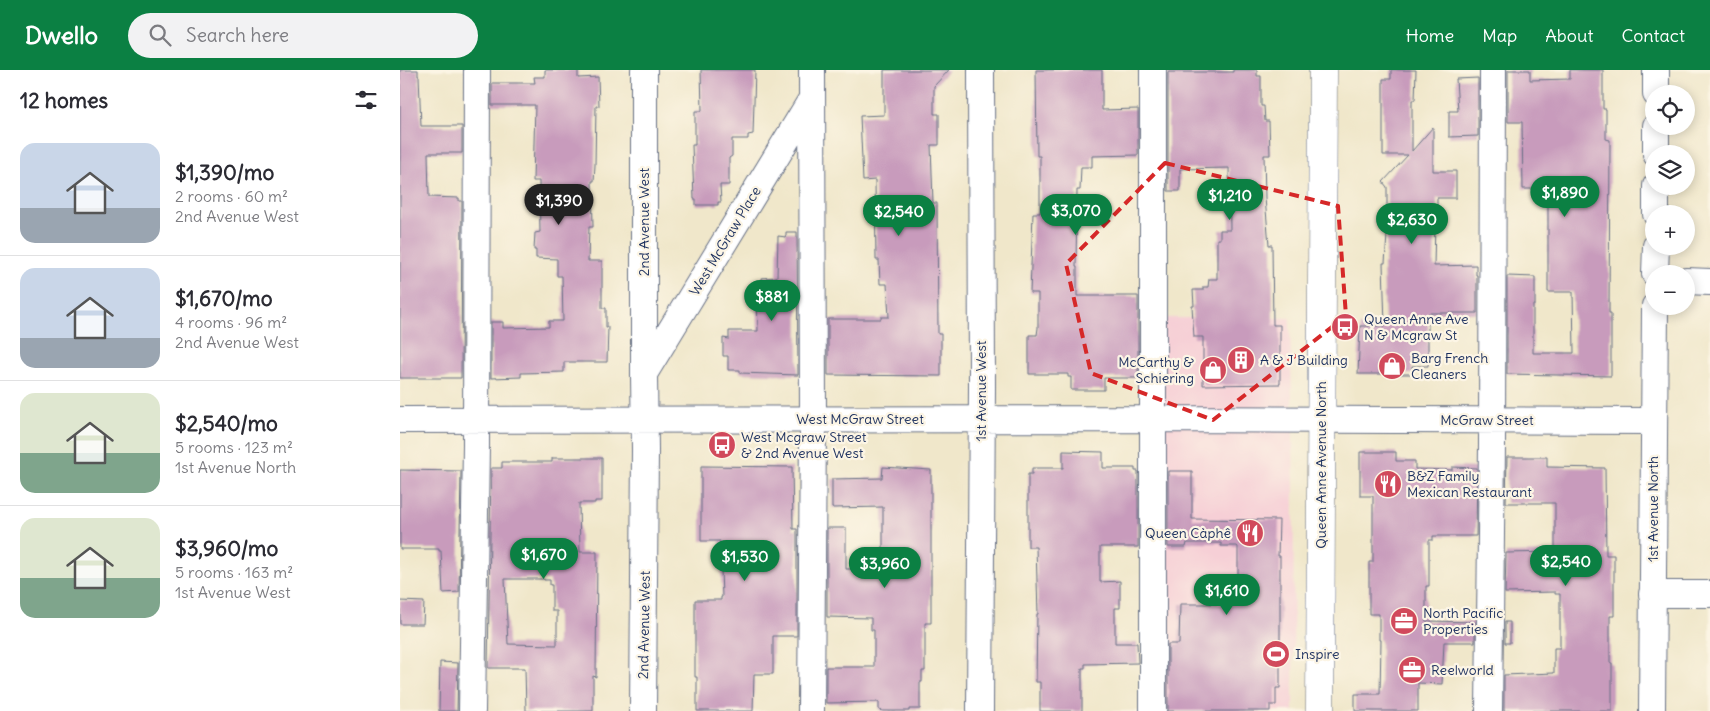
<!DOCTYPE html>
<meta charset="utf-8">
<style>
:root{--surface:#fff;--page:#f2f2f3;--text:#2b2b33;--muted:#7c7c81;--line:#e1e1e2;--accent:#0b8043}
body{margin:0;font-family:Delius,sans-serif;background:var(--page);color:var(--text);height:100vh;display:flex;flex-direction:column;font-size:19px;white-space:nowrap}
*{box-sizing:border-box;margin:0}
p{font-size:16px;color:var(--muted)}
.icon{flex:none;width:28px;height:28px;fill:none;stroke:currentColor;stroke-width:2;stroke-linecap:round;stroke-linejoin:round}
.map{position:relative;flex:1;overflow:hidden}
.side{display:flex;flex-direction:column;background:var(--surface);width:400px}
.side>*{flex:none}
.tools{position:absolute;left:1245px;top:15px;display:grid;gap:10px}
.tools a{display:grid;place-items:center;width:50px;height:50px;border-radius:50%;background:var(--surface);box-shadow:0 2px 12px #0003;font-size:25px}
.price{position:absolute;translate:-50% -42px;padding:0 11px;border-radius:18px;background:var(--accent);color:#fff;font-size:16px;line-height:32px;filter:drop-shadow(0 1px 2px #0008)}
.price::after{content:'';position:absolute;left:50%;top:30px;width:15px;height:11px;margin-left:-8px;background:inherit;clip-path:polygon(0 0,100% 0,50% 100%)}
.price.selected{background:#222;color:#fff}
ul{padding:0;list-style:none}
li{display:flex;align-items:center;gap:15px;height:125px;padding:0 20px}
li+li{border-top:1px solid var(--line)}
li span{display:grid;place-items:center;flex:none;width:140px;height:100px;border-radius:15px;color:#555}
li>.icon{margin-inline-start:auto}
span .icon{width:60px;height:60px;fill:#fffc;stroke-width:1}
li b{font-size:21px}
h2{display:flex;justify-content:space-between;align-items:center;height:60px;padding:0 20px;font-size:21px}
header{display:flex;align-items:center;gap:30px;box-sizing:border-box;height:70px;padding:0 25px;background:var(--accent);color:#fff}
header strong{font-size:24px}
nav{display:flex;gap:28px;margin-inline-start:auto;font-size:18px}
.search{width:350px;height:45px;background:var(--page);display:flex;align-items:center;gap:12px;box-sizing:border-box;padding:0 18px;border-radius:28px;color:var(--muted);font-size:19px}
main{display:flex;flex:1;min-height:0}
.map>svg:first-child{display:block}
.built{fill:#f6cfd6}
.building{fill:#c89bbc;fill-rule:evenodd}
.lines{fill:none;stroke-linecap:round;stroke-linejoin:round}
.minor-casing{stroke:#666f84;stroke-width:28}
.major-casing{stroke:#666f84;stroke-width:29}
.minor{stroke:#fff;stroke-width:26}
.major{stroke:#fff;stroke-width:28}
.marked{fill:none;stroke:#d62828;stroke-width:4;stroke-dasharray:10 6;stroke-linejoin:round}
.labels{text-anchor:middle;dominant-baseline:central;stroke-width:4.5;stroke-linejoin:round;paint-order:stroke}
.street-label{font-size:14px;fill:#1b2f5e;stroke:#fcf5e5}
.poi-label{font-size:14px;fill:#1b2f5e;stroke:#fcf5e5;text-anchor:start}
</style>
<header>
<strong>Dwello</strong>
<div class="search"><svg class="icon" aria-label="search" viewBox="0 0 24 24"><circle cx="10" cy="10" r="6"/><path d="M15 15l6 6"/></svg>Search here</div>
<nav><a>Home</a><a>Map</a><a>About</a><a>Contact</a></nav>
</header>
<main>
<section class="side">
<h2>12 homes<svg class="icon" aria-label="filters" viewBox="0 0 24 24"><path d="M4 7h16M4 17h16"/><circle cx="9" cy="7" r="2"/><circle cx="15" cy="17" r="2"/></svg></h2>
<ul>
<li><span style="background:linear-gradient(#c9d6e8 65%,#9aa5b1 0)"><svg class="icon" aria-label="home" viewBox="0 0 24 24"><path d="M3 11l9-7 9 7M6 9v11h12V9"/></svg></span><div><b>$1,390/mo</b><p>2 rooms · 60 m²</p><p>2nd Avenue West</p></div></li>
<li><span style="background:linear-gradient(#c9d6e8 70%,#9aa5b1 0)"><svg class="icon" aria-label="home" viewBox="0 0 24 24"><path d="M3 11l9-7 9 7M6 9v11h12V9"/></svg></span><div><b>$1,670/mo</b><p>4 rooms · 96 m²</p><p>2nd Avenue West</p></div></li>
<li><span style="background:linear-gradient(#dfe7d0 60%,#7fa58c 0)"><svg class="icon" aria-label="home" viewBox="0 0 24 24"><path d="M3 11l9-7 9 7M6 9v11h12V9"/></svg></span><div><b>$2,540/mo</b><p>5 rooms · 123 m²</p><p>1st Avenue North</p></div></li>
<li><span style="background:linear-gradient(#dfe7d0 60%,#7fa58c 0)"><svg class="icon" aria-label="home" viewBox="0 0 24 24"><path d="M3 11l9-7 9 7M6 9v11h12V9"/></svg></span><div><b>$3,960/mo</b><p>5 rooms · 163 m²</p><p>1st Avenue West</p></div></li>
</ul>
</section>
<div class="map">
<svg width="1310" height="641" viewBox="0 0 1310 641">
<rect width="100%" height="100%" fill="#fcf5e5"/>
<filter id="ink" filterUnits="userSpaceOnUse"><feTurbulence type="fractalNoise" baseFrequency=".02" numOctaves="2"/><feDisplacementMap in="SourceGraphic" scale="10" xChannelSelector="R" yChannelSelector="G"/><feConvolveMatrix kernelMatrix="1 2 1 2 8 2 1 2 1" color-interpolation-filters="sRGB"/></filter>
<filter id="wash" filterUnits="userSpaceOnUse"><feTurbulence type="fractalNoise" baseFrequency=".0096" numOctaves="4" result="noise"/><feDisplacementMap in="SourceGraphic" scale="20" xChannelSelector="R" yChannelSelector="G"/><feGaussianBlur stdDeviation="1.12" result="paint"/><feColorMatrix in="noise" values="0 0 0 0 0 0 0 0 0 0 0 0 0 0 0 0 0 1.4 0 .05"/><feComposite in="paint" operator="in"/></filter>
<g filter="url(#wash)">
<rect width="100%" height="100%" fill="#f0e7ca"/>
<!-- built -->
<path class="built" d="M758 248H890L894 418 893 641H755Z"/>
<g id="blocks">
<!-- building -->
<path class="building" d="M0 0H18V6H19L21 56H62V83H28L29 127 59 128V131H62L61 308H0Z
M145 0H178V8L198 7 199 36H196L195 95 194 111H192L193 157H189L188 191H202V238H206V257H208L207 292H164V302L121 303V307L91 308V252H103V258L149 257V251H163L162 206H157V189L136 188V180H134L135 163 140 162 139 111H133L135 35H92V13H135L134 7H145Z
M301 0H355L353 64 348 65V69H332V86L329 88V115H320L321 132H318V135H296V129H294L292 75H295V41H302Z
M484 0H549L534 16V44H539V75H531L533 133H537L538 264H541V306L428 305V249H481V247H489L487 214H480L479 190H476L475 110 463 111 460 46 484 45Z
M636 0H702V40L738 39V85L692 86V97H681L680 120H677L676 197H677V226H738V308H704V320H671V307H668V304H629V265H637L638 258V223H630L633 143H640V86H637Z
M833 0H857V6H861V36H864L865 51H869L870 85H864L865 128 869 175H872L873 255H880V314L803 315V267H794L792 236H794L793 220H803V217H808L809 209H817V169H820V160H830L829 98 780 99V121H768V2H833Z
M991 0H1016L1015 30H1012V81L1033 57V101H1056V128H1037V153H1035L1034 196 1076 195V205H1077V243H1029V247H1028V296H1012V304H958L960 256H985L983 193H985L987 165V117L983 112 1008 85H983V9H991Z
M1108 0H1130V10L1170 9V0H1203V39H1206V69L1210 70 1209 243H1211V306L1107 304V206L1135 207V235H1133V283H1174L1173 222H1148V133H1138L1139 119H1123L1122 52H1108Z
M1078 8V66L1049 67V41H1058L1056 9Z
M386 162H397L398 305 340 303V300H328V286H323V268L329 269V261H358L357 222H362V208L377 207 378 166 386 167Z
M663 381 703 382V398H735V401H738V477H700V512L720 511V538H715V573H737L738 593 685 594V598H682V641H640V612H636L637 544H638L636 477H628V404H632V398H663Z
M960 382H996V391H1015V399L1052 400V397L1077 398 1076 466H1033V470H1029V516H1026V551L1075 552V572H1044L1042 614 1018 613V641H955V624H980L981 570H979V544H969V492H973V426H960Z
M1107 387H1147V397L1205 398 1206 485H1214V546H1210V593H1212V641H1104V605L1154 603V578H1160V524H1155V522L1105 523 1106 483 1155 482V433H1106Z
M152 388H202V431H195V433H179L180 482H197L196 607 193 606V641H126L125 598H88L91 398H102V392H152ZM105 509H144V510H150V515H152V541H157V575L108 574Z
M301 396 392 397 393 459H397V566H373V604H354L353 641H297V607H295V530H321V527H322L320 471H301Z
M483 397 531 400V553H525V601H522V612H520V639H509V641H483L479 640V632L426 633V597H474V560H471V548L427 547V458H446V499H480V489H483V437L432 438V409L482 408Z
M0 400 61 401 59 522 43 523 41 481H39V479H0Z
M768 401H792V449L879 450 878 486H880V618H876V635H870V641H768V574H779L780 534H837V507H838V477L837 476H821V473H787L786 477H768Z
M0 531 24 532 23 554H0Z
M1105 552H1110V573H1105Z
M40 592 58 593 57 641H39Z"/>
</g>
</g>
<g filter="url(#ink)">
<use href="#blocks" fill-opacity="0" stroke="#666f84" stroke-width="1"/>
<g class="lines">
<!-- minor casing -->
<g class="minor-casing">
<path id="minor" d="M1256 24V0
M1256 84V56
M1256 144V116
M1255 204 1256 176
M1286 211 1310 212
M244 304 411 30
M0 350 754 349 1253 351
M1252 524H1310
M72 641 76 375 77 0
M243 641 245 380 244 305V0
M411 641 413 350 412 0
M580 641 582 316 581 0
M753 641V0
M1089 641 1092 375 1093 0
M1252 641 1255 236"/>
</g>
<!-- major casing -->
<g class="major-casing">
<path id="major" d="M920 641 923 0"/>
</g>
<!-- minor -->
<use href="#minor" class="minor"/>
<!-- major -->
<use href="#major" class="major"/>
</g>
</g>
<!-- marked area -->
<path class="marked" d="M765 93 938 136 946 246 813 350 691 303 666 194Z"/>
<!-- icons -->
<defs>
<g id="bus-disc" transform="scale(1.4375)"><circle r="9.5" fill="#d1495b" stroke="#fcf5e5"/><path d="M-5-6H5V4H4V6H2V4H-2V6H-4V4H-5ZM-3.5-4V0h7V-4ZM-3.5 1.2v1.5H-2V1.2ZM2 1.2v1.5H3.5V1.2Z" fill="#fff"/></g>
<g id="building-disc" transform="scale(1.4375)"><circle r="9.5" fill="#d1495b" stroke="#fcf5e5"/><path d="M-4-6H4V6H1V3H-1V6H-4ZM-2.5-4.3h1.7v1.8h-1.7ZM.8-4.3h1.7v1.8H.8ZM-2.5-1h1.7V.8h-1.7ZM.8-1h1.7V.8H.8Z" fill="#fff"/></g>
<g id="shop-disc" transform="scale(1.4375)"><circle r="9.5" fill="#d1495b" stroke="#fcf5e5"/><path d="M-5-2.5h2.3a2.7 3.5 0 0 1 5.4 0H5L5.5 6h-11ZM-1.5-2.5h3a1.5 2.3 0 0 0-3 0Z" fill="#fff"/></g>
<g id="restaurant-disc" transform="scale(1.4375)"><circle r="9.5" fill="#d1495b" stroke="#fcf5e5"/><path d="M-5-6h1v4h1v-4h1v4h1v-4h1v5L-1.5 .5V6h-2V.5L-5-1ZM5-6V6H3V1.5H1.5Q1.5-4 5-6Z" fill="#fff"/></g>
<g id="office-disc" transform="scale(1.4375)"><circle r="9.5" fill="#d1495b" stroke="#fcf5e5"/><path d="M-6-3h4V-5.5h4V-3h4V5H-6ZM-1-4.5V-3h2v-1.5ZM-6 0V1H6V0Z" fill="#fff"/></g>
<g id="stadium-disc" transform="scale(1.4375)"><circle r="9.5" fill="#d1495b" stroke="#fcf5e5"/><path d="M0-5a6.5 5 0 1 0 0 10a6.5 5 0 1 0 0-10ZM-3.5-1.8h7v3.6h-7Z" fill="#fff"/></g>
</defs>
<g fill-rule="evenodd">
<use href="#bus-disc" x="945" y="257"/>
<use href="#building-disc" x="841" y="290"/>
<use href="#shop-disc" x="992" y="296"/>
<use href="#shop-disc" x="813" y="300"/>
<use href="#bus-disc" x="322" y="375"/>
<use href="#restaurant-disc" x="988" y="414"/>
<use href="#restaurant-disc" x="850" y="463"/>
<use href="#office-disc" x="1004" y="551"/>
<use href="#stadium-disc" x="876" y="584"/>
<use href="#office-disc" x="1012" y="600"/>
</g>
<g class="labels">
<!-- street labels -->
<g class="street-label">
<text transform="translate(244 152) rotate(-90)">2nd Avenue West</text>
<text transform="translate(325 171) rotate(-59)">West McGraw Place</text>
<text transform="translate(581 321) rotate(-90)">1st Avenue West</text>
<text x="460" y="349">West McGraw Street</text>
<text x="1087" y="350">McGraw Street</text>
<text transform="translate(921 395) rotate(-90)">Queen Anne Avenue North</text>
<text transform="translate(1253 439) rotate(-90)">1st Avenue North</text>
<text transform="translate(244 555) rotate(-89)">2nd Avenue West</text>
</g>
<!-- poi labels -->
<g class="poi-label">
<text x="964" y="249">Queen Anne Ave<tspan x="964" dy="16">N &amp; Mcgraw St</tspan></text>
<text x="1011" y="288">Barg French<tspan x="1011" dy="16">Cleaners</tspan></text>
<text x="860" y="290">A &amp; J Building</text>
<text x="794" y="292" text-anchor="end">McCarthy &amp;<tspan x="794" dy="16">Schiering</tspan></text>
<text x="341" y="367">West Mcgraw Street<tspan x="341" dy="16">&amp; 2nd Avenue West</tspan></text>
<text x="1007" y="406">B&amp;Z Family<tspan x="1007" dy="16">Mexican Restaurant</tspan></text>
<text x="831" y="463" text-anchor="end">Queen Càphê</text>
<text x="1023" y="543">North Pacific<tspan x="1023" dy="16">Properties</tspan></text>
<text x="895" y="584">Inspire</text>
<text x="1031" y="600">Reelworld</text>
</g>
</g>
</svg>
<div class="tools">
<a><svg class="icon" aria-label="locate" viewBox="0 0 24 24"><circle cx="12" cy="12" r="6"/><path d="M12 2v4M12 18v4M2 12h4M18 12h4"/></svg></a>
<a><svg class="icon" aria-label="layers" viewBox="0 0 24 24"><path d="M12 4l9 5-9 5-9-5zM3 14l9 5 9-5"/></svg></a>
<a>+</a>
<a>−</a>
</div>
<b class="price" style="left:1165px;top:148px">$1,890</b>
<b class="price" style="left:830px;top:151px">$1,210</b>
<b class="price selected" style="left:159px;top:156px">$1,390</b>
<b class="price" style="left:676px;top:166px">$3,070</b>
<b class="price" style="left:499px;top:167px">$2,540</b>
<b class="price" style="left:1012px;top:175px">$2,630</b>
<b class="price" style="left:372px;top:252px">$881</b>
<b class="price" style="left:144px;top:510px">$1,670</b>
<b class="price" style="left:345px;top:512px">$1,530</b>
<b class="price" style="left:1166px;top:517px">$2,540</b>
<b class="price" style="left:485px;top:519px">$3,960</b>
<b class="price" style="left:827px;top:546px">$1,610</b>
</div>
</main>
